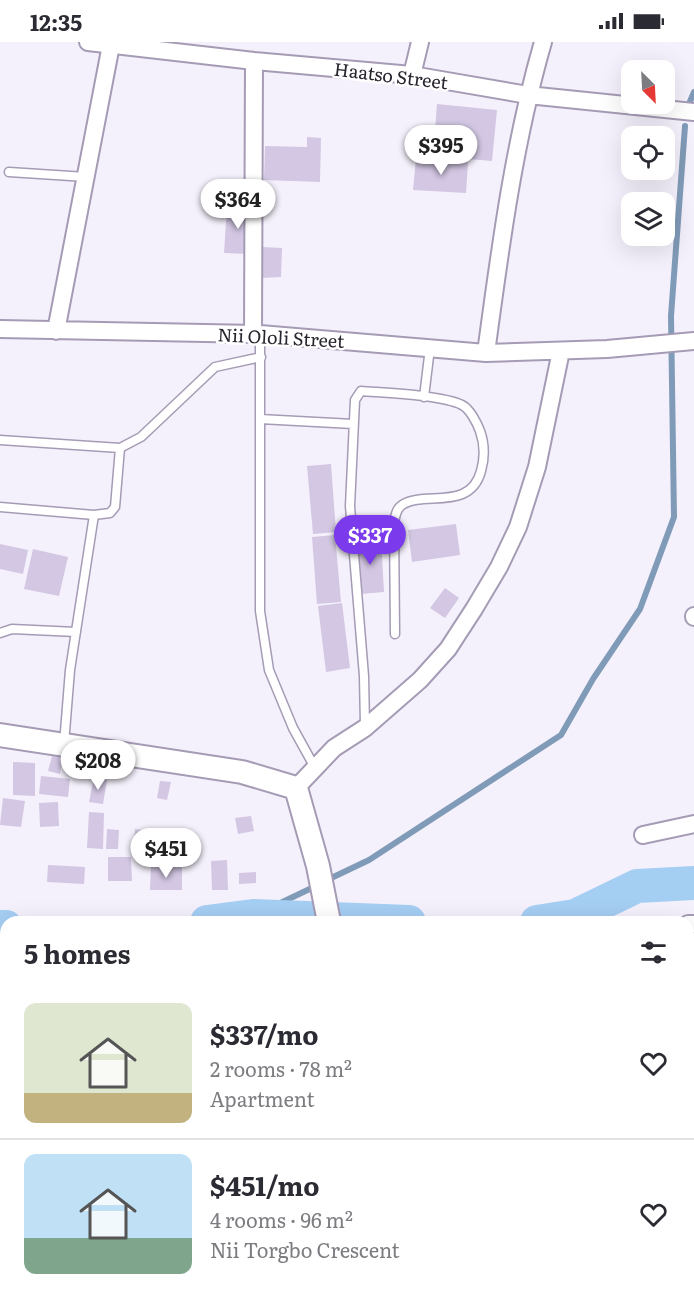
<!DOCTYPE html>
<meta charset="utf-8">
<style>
:root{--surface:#fff;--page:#f2f2f3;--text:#2b2b33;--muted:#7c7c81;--line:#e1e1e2;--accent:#7c3aed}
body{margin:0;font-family:Literata,serif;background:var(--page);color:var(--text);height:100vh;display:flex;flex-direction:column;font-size:22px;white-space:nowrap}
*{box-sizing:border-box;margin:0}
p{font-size:20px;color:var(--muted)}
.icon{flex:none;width:33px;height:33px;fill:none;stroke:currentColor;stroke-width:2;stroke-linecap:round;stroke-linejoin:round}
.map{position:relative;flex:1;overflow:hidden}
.details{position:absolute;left:0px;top:874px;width:694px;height:386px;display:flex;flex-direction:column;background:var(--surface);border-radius:18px 18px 0 0;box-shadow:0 6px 24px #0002}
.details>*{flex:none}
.needle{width:39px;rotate:156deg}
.buttons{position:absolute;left:621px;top:18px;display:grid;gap:12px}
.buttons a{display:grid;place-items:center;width:54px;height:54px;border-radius:12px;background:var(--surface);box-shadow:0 6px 24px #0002;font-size:30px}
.price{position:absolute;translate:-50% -51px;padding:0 14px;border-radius:21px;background:#fff;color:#222;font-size:20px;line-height:39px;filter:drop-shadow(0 2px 3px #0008)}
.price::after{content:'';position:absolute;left:50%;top:36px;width:18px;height:14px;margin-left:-9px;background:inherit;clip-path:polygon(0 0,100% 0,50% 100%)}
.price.active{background:var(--accent);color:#fff}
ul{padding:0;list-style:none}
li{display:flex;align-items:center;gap:18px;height:150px;padding:0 24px}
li+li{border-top:2px solid var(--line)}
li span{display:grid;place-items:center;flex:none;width:168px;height:120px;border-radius:12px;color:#555}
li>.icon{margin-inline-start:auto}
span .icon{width:72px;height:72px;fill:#fffc;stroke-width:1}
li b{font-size:26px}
h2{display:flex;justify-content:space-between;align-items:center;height:72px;padding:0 24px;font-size:26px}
.status{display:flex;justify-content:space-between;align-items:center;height:42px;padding:0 30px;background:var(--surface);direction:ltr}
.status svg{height:16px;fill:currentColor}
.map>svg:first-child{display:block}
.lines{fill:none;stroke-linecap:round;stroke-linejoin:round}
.stream{stroke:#809bb8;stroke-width:6}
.river{stroke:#a5cef3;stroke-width:34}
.building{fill:#d3c7e3}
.lane-casing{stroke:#a69bb5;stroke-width:11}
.street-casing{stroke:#a69bb5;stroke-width:20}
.secondary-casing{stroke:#a69bb5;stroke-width:26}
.lane{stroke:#fff;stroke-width:8}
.street{stroke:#fff;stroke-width:16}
.secondary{stroke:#fff;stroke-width:22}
.labels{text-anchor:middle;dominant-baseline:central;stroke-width:5;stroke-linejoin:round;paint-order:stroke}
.street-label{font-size:18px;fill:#29252f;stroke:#fff}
</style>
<div class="status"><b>12:35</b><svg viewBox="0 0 49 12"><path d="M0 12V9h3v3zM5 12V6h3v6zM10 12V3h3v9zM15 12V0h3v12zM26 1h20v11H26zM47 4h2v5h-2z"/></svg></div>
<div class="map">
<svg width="694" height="1259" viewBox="0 0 694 1259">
<rect width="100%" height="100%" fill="#f5f1fc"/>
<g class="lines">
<!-- stream -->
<path class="stream" d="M689 62 694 50
M327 838 369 818 561 693 593 637 640 567 674 475 671 274 685 84
M253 874 318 843"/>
<!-- river -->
<path class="river" d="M207 880 253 874 409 880
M537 880 575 874 637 844 694 841
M0 885H6"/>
</g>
<!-- building -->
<path class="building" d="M437 62 497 68 492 119 433 114Z
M307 95 321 96 320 140 264 138 265 104 307 105Z
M416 117 468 120 466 151 413 148Z
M227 164 252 165 249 212 224 211Z
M263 205 282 206 281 235 261 236Z
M331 422 336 490 313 492 307 424Z
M456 482 460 513 412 520 408 488Z
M335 493 341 560 317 562 312 495Z
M381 497 384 550 360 552 356 498Z
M0 502 28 508 23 532 0 527Z
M33 507 68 515 59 554 24 547Z
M445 546 459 556 445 576 430 566Z
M342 561 350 626 326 630 318 564Z
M52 714 63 716 60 732 48 729Z
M13 720 35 721V754L13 753Z
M41 734 70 737 68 755 39 752Z
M94 735 107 738 103 762 89 760Z
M160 739 171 740 167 758 157 756Z
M3 756 25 759 21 785 0 783Z
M58 760 59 784 40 785 39 761Z
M89 770 104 771 103 807 87 806Z
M251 774 254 789 238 792 235 776Z
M107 787 119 788 118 807H106Z
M135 787 148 789 147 810 133 809Z
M108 815H131L132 839H108Z
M227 818 228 848H212L211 819Z
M48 823 85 825 84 842 47 840Z
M151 825H182V848H150Z
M256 830V841L239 842V831Z
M5 1016 6 1017V1053L0 1052Z
M4 1073H6V1101L2 1100Z
M6 1149V1173L0 1174V1150Z
M6 1189V1229L0 1217V1192Z
M428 1254H452L453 1259H429Z
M467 1254H490V1255L468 1259Z
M525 1254H537L538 1259H526Z"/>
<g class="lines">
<!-- lane casing -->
<g class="lane-casing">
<path id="lane" d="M9 130 86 135
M260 292V569L269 628 293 686 314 724
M424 355 430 306
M260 377 353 382
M0 398 120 406 141 395 215 325 261 315
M0 465 94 473 110 471 115 465 120 406
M0 591 12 587 76 590
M365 684 364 634 350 464 355 358 361 349C385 351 442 353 462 363 470 367 477 381 480 389 485 403 485 415 481 429 470 470 424 448 402 463 396 467 396 473 394 479L395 592
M64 702 70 628 94 473
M331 1259 364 1254"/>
</g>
<!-- street casing -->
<g class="street-casing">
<path id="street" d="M88 0 254 19 412 33 528 53 694 70
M412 33 420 0
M0 287 260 292 486 311 607 307 694 299
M56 289 111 3
M253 292 254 19
M486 311C500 207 514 100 543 0
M694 574V575
M296 746 334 706 365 686 420 638 448 607 474 567 499 525 518 485 537 425 561 309
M643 793 694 782
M688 882H694
M0 926H6
M688 1072 694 1071
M95 1259V1254"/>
</g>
<!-- secondary casing -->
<g class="secondary-casing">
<path id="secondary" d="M0 693 242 730 296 746 318 824 329 880
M392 1254 393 1259"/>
</g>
<!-- lane -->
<use href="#lane" class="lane"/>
<!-- street -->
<use href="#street" class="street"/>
<!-- secondary -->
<use href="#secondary" class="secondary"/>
</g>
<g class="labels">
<!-- street labels -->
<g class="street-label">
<text transform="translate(391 33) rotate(7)">Haatso Street</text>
<text transform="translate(281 295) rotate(3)">Nii Ololi Street</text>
</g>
</g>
</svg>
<div class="buttons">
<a><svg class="needle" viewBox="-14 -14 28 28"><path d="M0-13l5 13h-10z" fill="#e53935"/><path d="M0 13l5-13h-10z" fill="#7c7c81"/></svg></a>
<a><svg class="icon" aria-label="locate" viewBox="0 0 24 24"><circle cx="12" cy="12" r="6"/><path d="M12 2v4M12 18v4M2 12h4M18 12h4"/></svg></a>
<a><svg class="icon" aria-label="layers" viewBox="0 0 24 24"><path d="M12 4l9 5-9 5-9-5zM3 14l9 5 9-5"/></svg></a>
</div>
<b class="price" style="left:441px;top:134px">$395</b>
<b class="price" style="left:238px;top:188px">$364</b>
<b class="price active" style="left:370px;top:524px">$337</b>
<b class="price" style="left:98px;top:749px">$208</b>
<b class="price" style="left:166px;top:837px">$451</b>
<section class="details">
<h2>5 homes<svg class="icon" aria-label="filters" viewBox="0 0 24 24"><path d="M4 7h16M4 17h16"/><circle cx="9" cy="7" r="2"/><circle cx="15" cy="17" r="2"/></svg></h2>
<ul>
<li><span style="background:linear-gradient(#dfe7d0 75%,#c2b280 0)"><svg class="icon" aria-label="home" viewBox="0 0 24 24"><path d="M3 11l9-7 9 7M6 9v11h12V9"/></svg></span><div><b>$337/mo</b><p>2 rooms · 78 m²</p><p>Apartment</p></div><svg class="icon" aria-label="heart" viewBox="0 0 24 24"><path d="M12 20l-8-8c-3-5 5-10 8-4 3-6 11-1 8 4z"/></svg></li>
<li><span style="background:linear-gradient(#bfe0f5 70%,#7fa58c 0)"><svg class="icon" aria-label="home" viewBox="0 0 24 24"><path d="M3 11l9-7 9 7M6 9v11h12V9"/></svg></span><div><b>$451/mo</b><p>4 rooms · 96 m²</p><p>Nii Torgbo Crescent</p></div><svg class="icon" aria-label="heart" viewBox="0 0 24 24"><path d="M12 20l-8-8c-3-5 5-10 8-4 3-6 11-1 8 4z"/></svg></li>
</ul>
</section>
</div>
